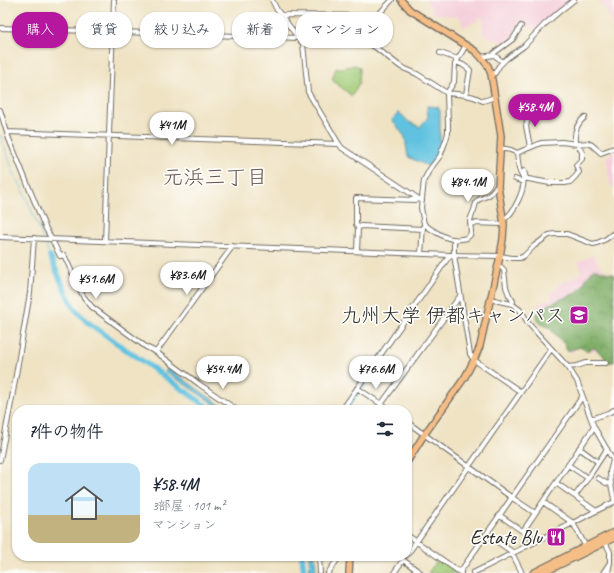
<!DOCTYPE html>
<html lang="ja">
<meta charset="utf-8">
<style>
:root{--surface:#fff;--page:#f6f6f7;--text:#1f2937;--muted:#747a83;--accent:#b5179e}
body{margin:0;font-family:Caveat,"Klee One",sans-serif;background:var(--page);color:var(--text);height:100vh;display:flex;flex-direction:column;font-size:15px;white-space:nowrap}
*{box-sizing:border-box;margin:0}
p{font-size:13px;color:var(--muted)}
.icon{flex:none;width:22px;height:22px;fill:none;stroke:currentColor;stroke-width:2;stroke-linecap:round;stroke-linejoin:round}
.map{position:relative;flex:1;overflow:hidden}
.side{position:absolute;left:12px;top:405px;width:400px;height:156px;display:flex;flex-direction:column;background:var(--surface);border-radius:16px;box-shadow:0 1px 3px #0004}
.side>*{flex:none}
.banner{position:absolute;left:12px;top:12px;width:400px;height:36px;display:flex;gap:8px}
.price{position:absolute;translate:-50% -34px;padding:0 9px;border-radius:14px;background:#fff;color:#222;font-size:13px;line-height:26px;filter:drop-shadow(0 1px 2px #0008)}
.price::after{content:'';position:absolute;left:50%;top:24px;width:12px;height:9px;margin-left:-6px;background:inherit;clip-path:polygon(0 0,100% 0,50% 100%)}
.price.active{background:var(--accent);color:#fff}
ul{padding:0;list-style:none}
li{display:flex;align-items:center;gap:12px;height:100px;padding:0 16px}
li span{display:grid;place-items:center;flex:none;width:112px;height:80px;border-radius:12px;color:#555}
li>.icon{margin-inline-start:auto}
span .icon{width:48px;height:48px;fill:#fffc;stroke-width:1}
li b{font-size:17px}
h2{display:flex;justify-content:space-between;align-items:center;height:48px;padding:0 16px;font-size:17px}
.pill{padding:0 14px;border-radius:16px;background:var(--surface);box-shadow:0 1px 3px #0004;font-size:14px;line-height:36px}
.pill.active{background:var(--accent);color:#fff}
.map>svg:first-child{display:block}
.built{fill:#f5cfdb}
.green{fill:#a0ca76;stroke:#667a50}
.forest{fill:url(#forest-crowns);stroke:#566c49}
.water{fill:#61c2e0;stroke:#467686}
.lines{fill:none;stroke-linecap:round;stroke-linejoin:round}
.stream{stroke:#61c2e0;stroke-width:1}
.river{stroke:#61c2e0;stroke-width:5.5}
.minor-casing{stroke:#706b61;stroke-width:6}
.major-casing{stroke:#706b61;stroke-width:8}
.minor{stroke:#fff;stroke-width:4}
.major{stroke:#f6be87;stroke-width:5.5}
.labels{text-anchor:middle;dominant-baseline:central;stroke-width:3.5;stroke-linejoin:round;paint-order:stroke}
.poi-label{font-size:20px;fill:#2b2b2b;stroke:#fdfcf7;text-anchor:end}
.neighbourhood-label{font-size:21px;fill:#67524f;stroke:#fdfcf7}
</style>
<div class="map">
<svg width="614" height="573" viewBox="0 0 614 573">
<defs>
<pattern id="forest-crowns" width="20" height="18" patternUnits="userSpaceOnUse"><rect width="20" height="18" fill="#80ae67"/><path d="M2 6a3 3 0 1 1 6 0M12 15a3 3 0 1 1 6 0" fill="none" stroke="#698e55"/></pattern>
</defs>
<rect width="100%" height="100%" fill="#fdfcf7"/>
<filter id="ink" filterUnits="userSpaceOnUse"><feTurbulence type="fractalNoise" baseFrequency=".025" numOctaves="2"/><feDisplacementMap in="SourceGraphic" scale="8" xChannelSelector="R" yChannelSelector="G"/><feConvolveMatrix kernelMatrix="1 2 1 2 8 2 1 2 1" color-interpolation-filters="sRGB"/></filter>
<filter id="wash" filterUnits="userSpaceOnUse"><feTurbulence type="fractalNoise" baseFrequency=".012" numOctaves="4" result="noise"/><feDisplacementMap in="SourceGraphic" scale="16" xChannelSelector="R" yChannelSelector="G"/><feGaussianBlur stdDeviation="0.9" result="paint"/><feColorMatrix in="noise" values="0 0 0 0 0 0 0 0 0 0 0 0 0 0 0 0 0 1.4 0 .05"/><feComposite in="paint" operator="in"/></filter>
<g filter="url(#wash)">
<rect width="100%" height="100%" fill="#efe3c4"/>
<!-- built -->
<path class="built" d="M426 0H570L538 30 530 27 522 29 520 28 510 41 505 44 483 34V18L479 17 477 21 463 27 460 17 432 13 433 10Z
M598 0H614V30L606 10Z
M614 149V188L611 185 609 177 608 167 606 159Z
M594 255 597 263 606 272V271L611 277 612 361 610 362 609 355 606 353 586 349 584 347 575 349 573 354 556 328 551 329 546 327V326L548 325 538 305 547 300H551L552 293 558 288 561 283 563 284 565 280 568 281 571 280 574 275 577 277 580 273 581 268 578 262Z"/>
<!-- green -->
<path class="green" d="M356 65 360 68 359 83 352 96 332 80 336 68H341Z
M438 559 459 573H428Z"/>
<!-- forest -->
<path class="forest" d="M593 269C601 270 607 273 614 274V362H607L603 355 594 348 586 351 581 347 567 351C564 342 561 341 556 335 553 333 552 329 549 328 542 323 539 326 536 315L540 311 550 304 564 298 576 293 583 286 586 279Z"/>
<!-- water -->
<path class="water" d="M427 106 438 107 440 111V142L442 143 438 156 430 166H428L408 157 405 137 392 120 399 112 409 122 420 127 428 117Z
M168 368 227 410H223L165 371Z
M309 556H315L316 573H310Z"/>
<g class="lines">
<!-- stream -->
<path class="stream" d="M0 135 14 173 23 190 43 238
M44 241 50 256"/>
<!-- river -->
<path class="river" d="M50 256 68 297 74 308 86 321 128 351 141 360 212 410
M345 410 382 357
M302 556 304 573"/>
</g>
</g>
<g filter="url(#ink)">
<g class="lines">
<!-- minor casing -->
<g class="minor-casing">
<path id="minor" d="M272 0 277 10 303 44 308 92 339 144 342 148 422 201
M282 15 377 16
M372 21 380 24
M0 28 299 38 320 37 358 38 375 47 401 67 417 74 447 93 466 95 474 97 483 101 495 97
M358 38 377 16 392 0
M466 45 455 64 454 82 447 93 448 124V133L446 140 440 156 430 169 424 180 421 208 424 224C430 229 446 239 453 239 458 240 463 239 467 238L470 235 471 232 470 220 474 210 476 203 478 200 489 195 495 188 498 187
M440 53 458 59
M494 55V53L513 39 521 26
M481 57 494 55 503 62
M456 62 463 65 470 70 466 95
M491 74 495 73 499 66 506 59 524 46 545 24 560 11 574 0
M0 110 9 139 45 227 50 236 60 256 64 255 83 296 92 307 146 347 156 352 199 384 237 410
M7 132 339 144
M575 143C574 133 577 123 585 117
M530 147 526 126 531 108
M500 148 511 150 517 153C518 160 518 166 520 172 521 174 522 176 523 178 526 188 513 215 504 219
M517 153 541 143 562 142 577 144 588 143 592 145 601 153 614 148
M524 171 526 178
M523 178 550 183H565L570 182 575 177 579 172 576 165 582 159V152L577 144
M515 179 523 182
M470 223 504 224
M358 228 361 226 423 229
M0 237 450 255 500 256 512 258H520L524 256 534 246 549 235 555 234H567L593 244 597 243 606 239 614 233
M454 239V255L470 354 474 360 521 392
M105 241 114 0
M357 251 358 228 356 224V198L416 200 419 199
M421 254 423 227
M498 266 501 267 504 270 506 287 509 295 513 301 512 304
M490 299 512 304 520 310 523 314 528 323 568 367 577 381 594 427 613 460 610 472 611 484 614 499
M156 352 232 247V246
M568 367 577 366 586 363H606
M357 388 390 410
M342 410 450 255
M377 410 460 296
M591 419 608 413 614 410
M407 422 511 497 535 513
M579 448 598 462
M0 460 12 398 30 293 34 238
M568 465 588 478 607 449
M598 478 606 483 611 484
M556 483 596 511 614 502
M575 496 588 478
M499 515 537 541
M523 531 594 427
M486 534 511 551 522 573
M407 535 461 573
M605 542 610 552V562L608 573
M586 547 573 523 596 511
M407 555 551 349
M319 556 320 573
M460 572 582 397
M328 573 340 556
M394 573 403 560 421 573
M473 573 573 523 543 502
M603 573 609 564"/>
</g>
<!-- major casing -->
<g class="major-casing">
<path id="major" d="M401 0 410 10 475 51 481 57 488 66 491 74 493 86 501 136 498 187 504 224 503 239 500 256 480 346 474 360 465 377 424 435 407 462
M349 573 350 556
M533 573 614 532
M543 573 614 538"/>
</g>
<!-- minor -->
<use href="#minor" class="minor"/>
<!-- major -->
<use href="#major" class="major"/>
</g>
</g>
<!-- icons -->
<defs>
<g id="university-square" transform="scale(1)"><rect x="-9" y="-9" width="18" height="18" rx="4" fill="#b5179e" stroke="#fdfcf7"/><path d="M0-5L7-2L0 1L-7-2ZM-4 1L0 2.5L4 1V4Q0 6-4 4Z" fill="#fff"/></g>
<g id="restaurant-square" transform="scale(1)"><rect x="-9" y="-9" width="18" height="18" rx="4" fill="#b5179e" stroke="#fdfcf7"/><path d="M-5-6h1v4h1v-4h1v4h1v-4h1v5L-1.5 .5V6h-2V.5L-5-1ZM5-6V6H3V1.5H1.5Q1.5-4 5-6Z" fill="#fff"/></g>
</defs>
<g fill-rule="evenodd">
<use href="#university-square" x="579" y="315"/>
<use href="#restaurant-square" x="556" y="537"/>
</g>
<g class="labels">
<!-- poi labels -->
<g class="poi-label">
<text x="565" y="315">九州大学 伊都キャンパス</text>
<text x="542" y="537">Estate Blu</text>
</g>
<!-- neighbourhood labels -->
<g class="neighbourhood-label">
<text x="215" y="177">元浜三丁目</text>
</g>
</g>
</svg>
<b class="price active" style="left:535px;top:128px">¥58.4M</b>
<b class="price" style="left:172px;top:146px">¥41M</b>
<b class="price" style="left:468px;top:203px">¥84.1M</b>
<b class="price" style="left:187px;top:296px">¥83.6M</b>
<b class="price" style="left:96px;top:300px">¥51.6M</b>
<b class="price" style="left:223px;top:390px">¥54.4M</b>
<b class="price" style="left:376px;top:390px">¥76.6M</b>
<div class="banner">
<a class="pill active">購入</a>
<a class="pill">賃貸</a>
<a class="pill">絞り込み</a>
<a class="pill">新着</a>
<a class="pill">マンション</a>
</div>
<section class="side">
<h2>7件の物件<svg class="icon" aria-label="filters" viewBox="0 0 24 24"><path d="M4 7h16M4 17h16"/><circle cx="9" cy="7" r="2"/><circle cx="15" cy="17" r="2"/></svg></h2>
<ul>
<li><span style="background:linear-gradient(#bfe0f5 65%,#c2b280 0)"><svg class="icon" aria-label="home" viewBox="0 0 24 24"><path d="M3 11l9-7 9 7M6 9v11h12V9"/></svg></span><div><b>¥58.4M</b><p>3部屋 · 101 m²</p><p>マンション</p></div></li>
</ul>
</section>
</div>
